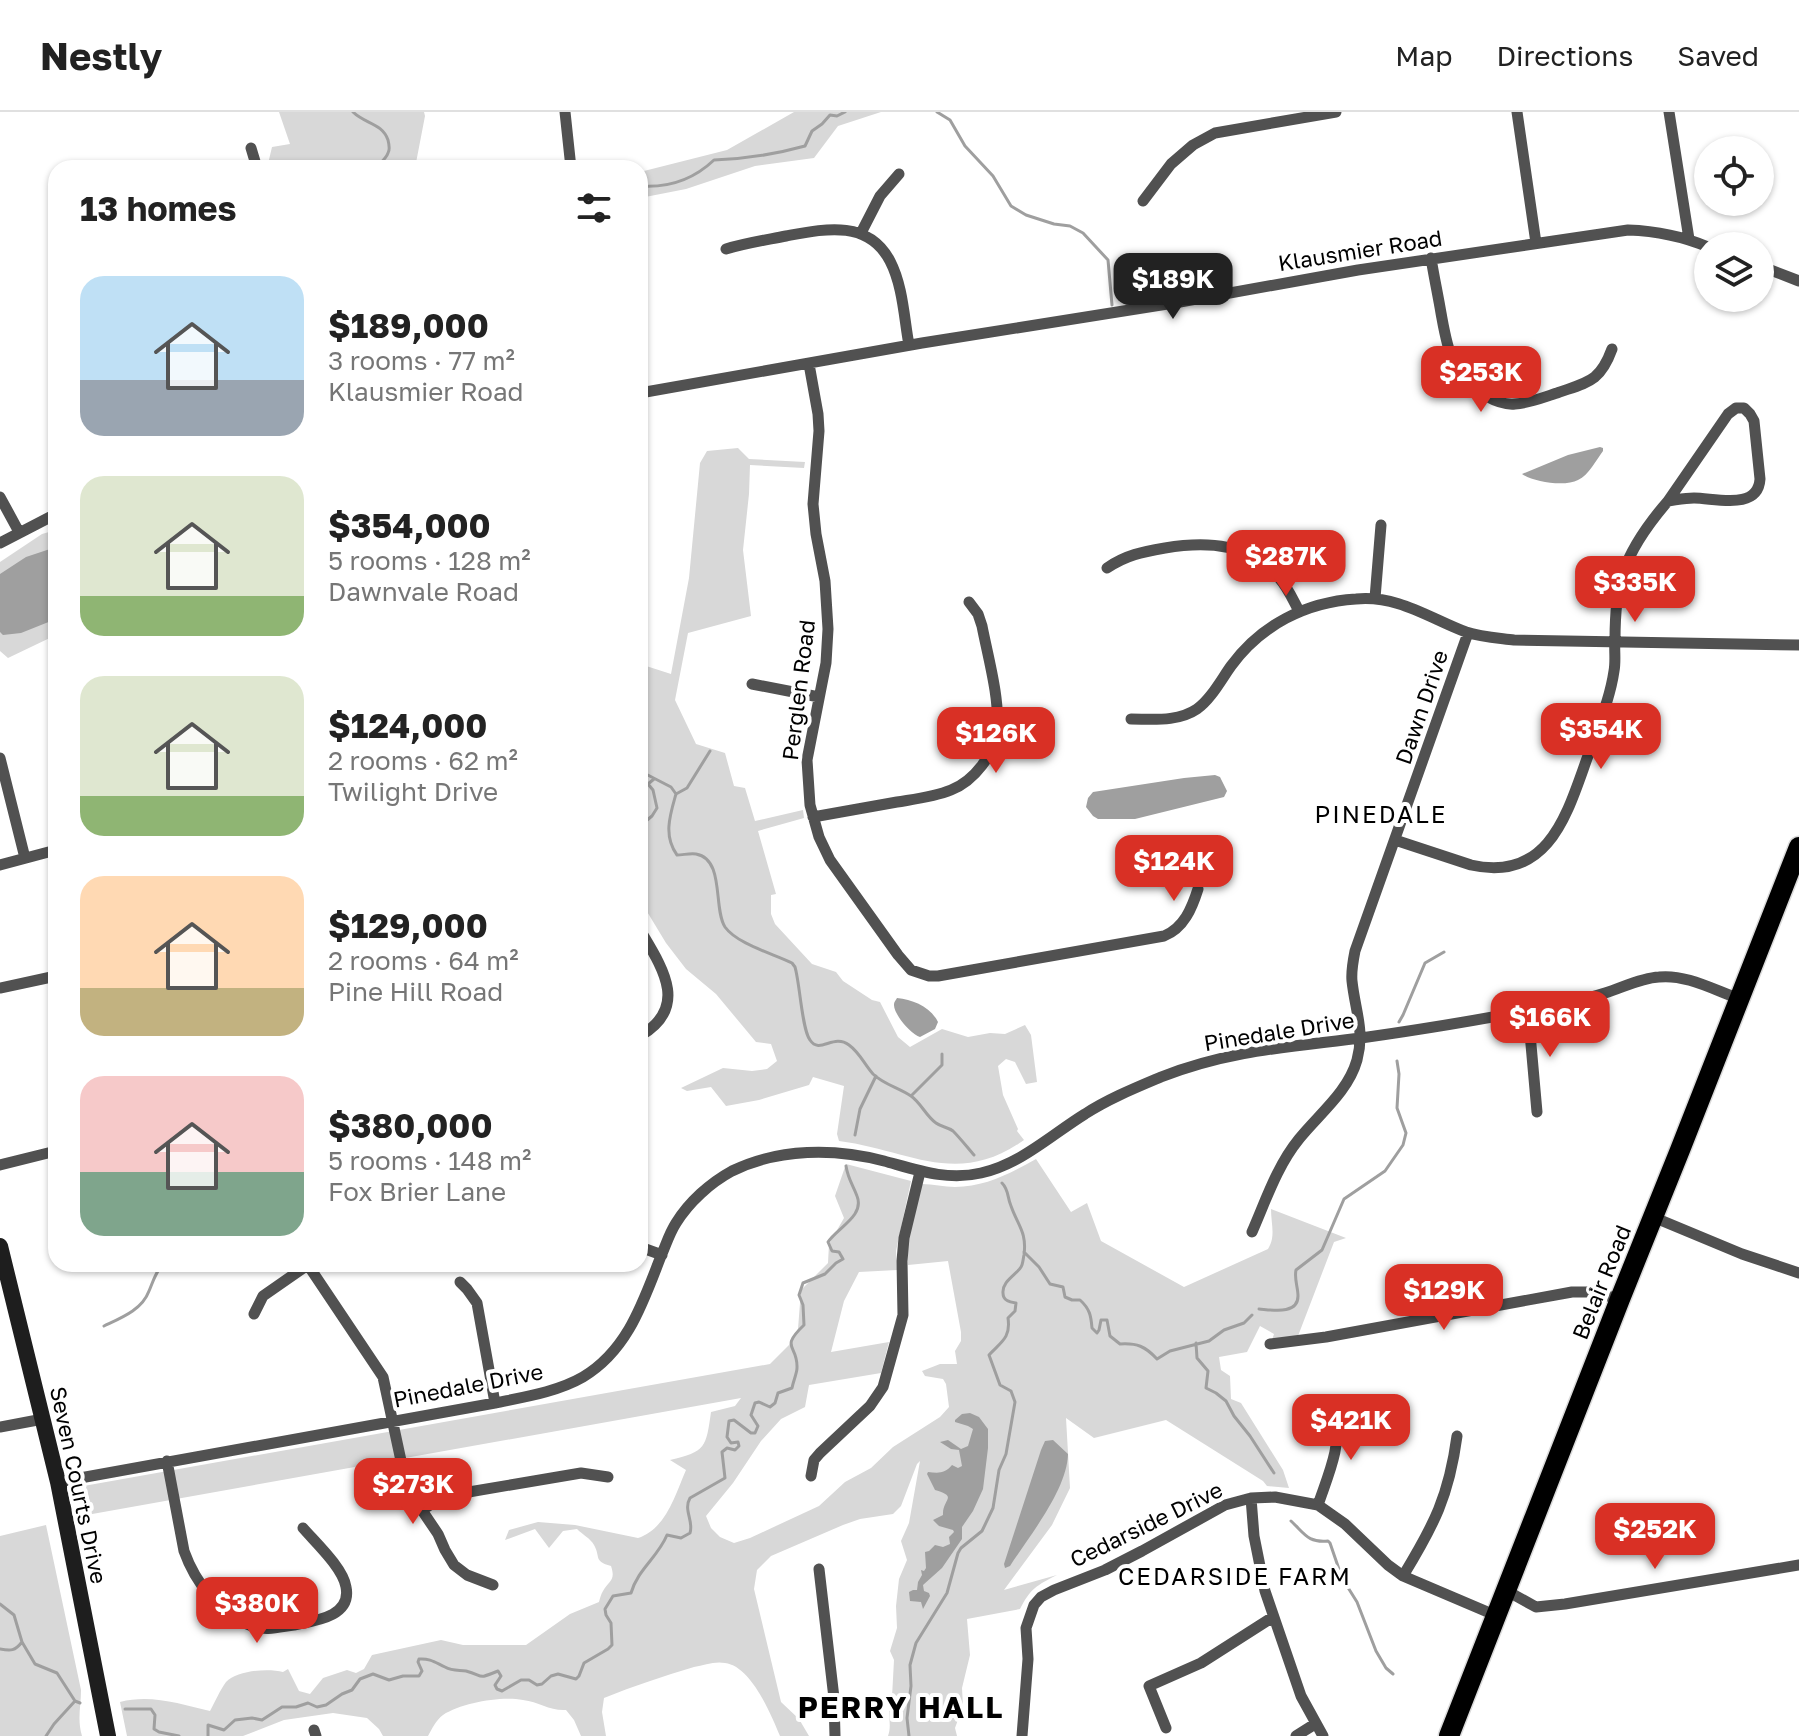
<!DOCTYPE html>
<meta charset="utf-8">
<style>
:root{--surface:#fff;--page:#f2f2f2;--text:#222;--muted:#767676;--line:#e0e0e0;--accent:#d93025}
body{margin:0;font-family:"Golos Text",sans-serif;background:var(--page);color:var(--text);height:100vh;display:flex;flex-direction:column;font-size:30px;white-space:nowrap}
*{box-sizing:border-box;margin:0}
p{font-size:26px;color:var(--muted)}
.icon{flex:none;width:44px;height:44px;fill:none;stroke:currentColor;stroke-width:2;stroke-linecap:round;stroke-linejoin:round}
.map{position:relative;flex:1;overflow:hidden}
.panel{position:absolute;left:48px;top:48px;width:600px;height:1112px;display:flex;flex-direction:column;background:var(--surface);border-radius:24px;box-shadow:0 2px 6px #0004}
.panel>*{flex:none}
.fabs{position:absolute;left:1694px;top:24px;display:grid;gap:16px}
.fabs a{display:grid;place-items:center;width:80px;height:80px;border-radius:50%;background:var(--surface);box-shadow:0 2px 6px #0004;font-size:40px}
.price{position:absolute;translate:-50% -68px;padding:0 18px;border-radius:16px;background:var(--accent);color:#fff;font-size:26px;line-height:52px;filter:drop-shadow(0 2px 4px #0008)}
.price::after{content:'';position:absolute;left:50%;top:48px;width:24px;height:18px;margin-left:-12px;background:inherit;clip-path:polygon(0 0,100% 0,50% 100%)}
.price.current{background:#222;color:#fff}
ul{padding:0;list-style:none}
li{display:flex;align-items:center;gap:24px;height:200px;padding:0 32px}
li span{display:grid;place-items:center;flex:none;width:224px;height:160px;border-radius:24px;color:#555}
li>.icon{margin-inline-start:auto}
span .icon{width:96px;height:96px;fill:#fffc;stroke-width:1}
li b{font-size:34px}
h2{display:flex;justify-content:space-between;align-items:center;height:96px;padding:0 32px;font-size:34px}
header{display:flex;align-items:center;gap:48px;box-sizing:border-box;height:112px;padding:0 40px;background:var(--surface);border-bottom:2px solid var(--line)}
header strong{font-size:38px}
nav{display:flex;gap:44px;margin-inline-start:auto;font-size:28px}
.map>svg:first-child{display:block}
.green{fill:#d8d8d8}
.water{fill:#9f9f9f}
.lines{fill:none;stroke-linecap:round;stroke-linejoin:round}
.stream{stroke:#9f9f9f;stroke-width:3}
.highway-casing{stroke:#dbdbdb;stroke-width:23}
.street{stroke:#515151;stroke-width:11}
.secondary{stroke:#1e1e1e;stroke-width:16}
.highway{stroke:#000;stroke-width:20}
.labels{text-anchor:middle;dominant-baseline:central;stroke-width:8;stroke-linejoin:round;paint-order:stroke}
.street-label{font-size:22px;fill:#000;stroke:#fff}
.neighbourhood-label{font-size:24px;letter-spacing:2px;fill:#000;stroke:#fff}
.district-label{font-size:30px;font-weight:bold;letter-spacing:2px;fill:#000;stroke:#fff}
</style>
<header>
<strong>Nestly</strong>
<nav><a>Map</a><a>Directions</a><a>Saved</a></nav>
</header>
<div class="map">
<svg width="1799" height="1624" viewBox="0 0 1799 1624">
<rect width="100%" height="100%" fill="#fff"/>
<!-- green -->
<path class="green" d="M279 0H424L425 4 415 56H267L272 35 290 32Z
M794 0H881L838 14 814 46 755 54 686 77 640 86V60L727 38Z
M738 336 749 347 805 350 804 356 750 353 749 382 743 438 751 504 688 521 675 588 696 632 725 641 734 674 745 676 755 709 803 698 804 706 758 719 776 782 771 783V802L775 812 812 852 836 860 843 869 872 888 880 890 898 925 910 935 942 917 968 925 990 921 1005 922 1025 913 1031 923 1037 970 1026 972 1015 950 1006 947 998 954 1003 983 1018 1017 1017 1019 1024 1028C957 1076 909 1038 839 1029L837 1022 844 974 813 965 809 973 759 988 726 994 711 975 687 979 681 976 723 956 752 959 767 957 777 949 771 932 756 930 716 882 686 857 666 831 643 793 640 776V552L671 562 689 466 700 351 707 339Z
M56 418V523L8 546 0 539V450L42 422Z
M1036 1047 1071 1100 1087 1091 1101 1129 1184 1175 1268 1137C1276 1124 1271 1112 1271 1097L1346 1126 1334 1130 1298 1224 1272 1228 1274 1222 1260 1214 1247 1240 1219 1245 1221 1258 1230 1264 1231 1287 1241 1291 1283 1358 1289 1376 1267 1374 1263 1369 1166 1308 1094 1326 1066 1306 1070 1376 1052 1413 1004 1478 1057 1463C1037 1473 1030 1477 1020 1497L967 1507 970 1543 962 1576 963 1594 955 1616 957 1624H888C893 1611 885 1597 892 1585L894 1548 890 1539 897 1516 896 1494 899 1467 907 1448 901 1429 909 1411 920 1349 917 1352 901 1394 893 1402 860 1407 843 1413 771 1444 757 1458 754 1477 781 1590 799 1607 809 1624H780C771 1602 751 1554 725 1551 715 1549 704 1553 694 1555 663 1564 634 1574 604 1586L602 1600 606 1624H581L574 1608 566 1598C550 1599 539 1590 523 1588 500 1584 462 1591 443 1603 436 1608 432 1617 428 1624H383L379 1617 367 1606 333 1601 284 1608 243 1624H127L120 1590C151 1582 180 1592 210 1599 215 1590 220 1578 226 1570 237 1558 269 1556 283 1560L288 1557 299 1579 310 1582 323 1566 347 1558 356 1561 364 1557 372 1543 441 1528 463 1533H526L570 1502 599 1490C600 1486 601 1482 603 1479 609 1468 616 1469 611 1454 593 1449 601 1445 594 1433 591 1427 582 1422 577 1417L563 1419 549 1436 535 1417 505 1428 509 1418 538 1410 575 1413 638 1426C666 1417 675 1383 686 1358L670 1348C706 1340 706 1335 711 1300L735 1294 741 1286 81 1404 76 1380 78 1375 770 1252 789 1233 798 1217 801 1178 828 1151 829 1132 844 1106 835 1084 846 1052 911 1069 896 1139 897 1158 859 1160 844 1189 831 1240 889 1230 881 1261 809 1273 805 1295 781 1307 761 1329 733 1371 706 1404 711 1416 720 1425 734 1431 750 1426 819 1394 845 1370 871 1356 893 1335 940 1305 949 1295 946 1272 943 1267 925 1264 922 1259 940 1252H957L955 1239 961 1229V1220L948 1149 908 1153 907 1134 922 1072C933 1072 944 1075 955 1075 985 1075 1011 1061 1036 1047Z
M46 1413 81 1578C81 1595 77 1607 82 1624H0V1424Z"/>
<!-- water -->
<path class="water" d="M1600 335 1603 336V339C1596 348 1589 363 1578 368 1565 375 1533 370 1522 362L1568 343Z
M56 435V507L21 521 3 523 0 520V462L26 445Z
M1215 663 1220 665 1227 679 1224 685 1220 686 1135 707H1098L1093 704 1086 695 1088 686 1093 680 1184 666Z
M897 886C913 888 930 894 938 910L935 917 920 925C911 922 893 902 894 892 894 890 896 888 897 886Z
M970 1301 979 1305 988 1317V1336L983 1377 973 1399 962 1415V1427L942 1456 923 1473 924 1479 929 1481 930 1484 923 1497 921 1490 910 1489 909 1480 913 1478H917L918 1470 922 1463 921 1458 924 1459 926 1456 925 1440 929 1439 935 1433 943 1435 950 1432 949 1425 954 1420 953 1418 939 1414 933 1408 943 1403C942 1387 959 1385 935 1378L927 1362 928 1360C938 1361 945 1362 952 1353L958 1356 962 1354 959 1338 951 1337 940 1330 948 1328 961 1337 968 1334 973 1317 968 1314 955 1310V1308L962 1302Z
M1053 1328 1068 1342C1067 1378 1030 1423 1010 1454L1005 1456 1004 1452 1041 1338 1045 1329Z"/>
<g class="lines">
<!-- stream -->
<path class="stream" d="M353 0C365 12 382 11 388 28 389 32 390 38 388 41 386 47 379 52 376 56
M937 0 950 8 965 34 993 64 1011 94 1026 103 1054 112 1070 114 1083 121 1108 148 1112 193
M640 74C668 76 694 67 714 48 744 47 776 42 805 34L812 19 822 12 830 3 837 4 845 0
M710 639 687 676 676 682C670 703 663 724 677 743 683 743 690 741 696 742 725 747 713 797 725 815 737 832 774 842 792 851L795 855C800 872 802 918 810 928 820 943 833 921 849 933 860 941 864 952 873 962 883 972 899 976 911 984 921 991 926 1004 936 1011 941 1015 948 1015 953 1019 960 1026 967 1035 974 1043
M640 659 671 675 676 682
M640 714 652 704 657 696 653 678 648 672 654 667
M1399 910 1403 903 1425 851 1444 840
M911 984 942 953V942
M855 1023 860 997 876 964
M1024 1140 1039 1155 1050 1172 1063 1175 1065 1185 1072 1188H1080C1090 1197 1091 1204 1092 1216L1097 1221
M1259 1197C1272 1198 1298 1203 1298 1184 1298 1175 1294 1167 1296 1158L1322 1138 1344 1087 1385 1059 1403 1033 1406 1021 1397 996 1399 962 1397 949
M104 1214C121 1206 142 1198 149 1179 153 1170 156 1158 164 1152
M1097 1221 1099 1218 1101 1208H1107L1110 1224 1120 1232C1137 1231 1145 1234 1157 1247L1170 1239 1209 1229 1224 1218 1244 1211 1252 1203
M1196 1231 1197 1246 1208 1259 1206 1276 1216 1281 1226 1289 1234 1304 1250 1324 1274 1361
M1291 1409C1305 1422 1308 1431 1328 1429L1330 1431 1342 1466 1357 1490 1376 1539 1386 1556 1393 1562
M0 1492 14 1503 22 1530 35 1552 57 1561 75 1589 80 1591
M0 1537C11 1539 15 1539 22 1530
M125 1597H151L155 1603 154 1617 159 1620 179 1624
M46 1624 54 1612 75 1589
M208 1624V1613L224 1618 235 1608 252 1606 262 1608 282 1595H296L308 1591 317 1595 326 1593 342 1582 352 1578 360 1567 373 1562 389 1568 403 1564H419L422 1559 418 1550 419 1547C430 1546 436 1551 445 1555 452 1559 458 1558 466 1559 485 1564 476 1568 498 1559L501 1564 495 1573 497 1577 502 1579 521 1568H529L537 1573 542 1572 551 1564 558 1562 576 1567 579 1564 584 1551 608 1537 612 1533 611 1511 606 1503 605 1497 613 1484 631 1481C638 1457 658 1445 667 1423L681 1426 690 1421C694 1409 683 1398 690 1386L725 1366 722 1340 727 1336 735 1338 739 1334 738 1330 731 1331 727 1325 729 1309 734 1308 751 1321H755L758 1314 751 1303 755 1291 759 1290 770 1295 775 1291 778 1281 792 1276C793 1270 797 1261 797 1256 798 1232 779 1237 804 1213L803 1193 799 1183 803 1171 825 1162 836 1151 843 1147 839 1140 832 1139 828 1130C837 1116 865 1104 857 1084 853 1073 848 1067 846 1054
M909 1624 907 1606 911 1574 910 1553 916 1531 947 1481 958 1441 961 1436 982 1419 993 1396 999 1358 1006 1342 1015 1290 1011 1279 1000 1273 989 1243C1001 1230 1011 1226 1008 1206L1015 1199 1016 1191C1010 1190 1003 1189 1003 1181 1002 1169 1016 1163 1021 1155 1023 1152 1023 1147 1024 1143 1027 1120 1018 1114 1011 1094 1007 1085 1009 1078 1002 1071"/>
<!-- highway casing -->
<g class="highway-casing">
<path id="highway" d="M1449 1624 1620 1187 1680 1038 1799 735"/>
</g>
<!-- street -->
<path class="street" d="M565 0 571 56
M1517 0 1536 131
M1669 0 1689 127
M251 36 257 56
M1143 89 1171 52 1193 33 1215 21 1336 0
M861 121 880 84 899 62
M726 137C746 131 766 128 786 124 824 117 868 107 890 149 903 174 904 206 909 233
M1431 146C1434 165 1438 183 1441 201 1447 234 1452 269 1486 284 1495 289 1505 293 1515 292 1530 291 1544 285 1557 281 1588 270 1600 270 1612 237
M1760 154 1799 169
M809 252 818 302 819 319 813 392 816 422 825 469 828 517 826 551 807 648 810 693 819 725 830 748 898 843 911 858 929 864H938L1164 824C1184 816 1192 796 1198 777
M640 281 922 231 1180 190 1358 158 1628 118C1656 119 1682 124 1708 135
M1736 296H1744L1750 302 1754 309 1760 367C1758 399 1715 386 1694 386 1685 386 1676 388 1668 389L1728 302Z
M0 385 19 420
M0 431 56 402
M1107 456C1126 443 1142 440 1165 436 1207 429 1251 431 1280 467 1288 476 1293 488 1299 499
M1375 486 1381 413
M752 572 819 585
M1131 607C1153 607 1178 610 1197 597 1211 587 1221 568 1231 554 1261 513 1306 490 1356 487 1398 483 1429 506 1466 520 1481 525 1499 526 1514 528L1799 533
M0 646 25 746
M813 705C841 700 869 695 897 690 915 687 934 685 951 678 974 669 995 642 997 617 1000 587 988 545 982 514L978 502 969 490
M1395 728 1471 753C1551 771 1568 698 1589 641 1598 614 1610 587 1614 559 1616 549 1614 538 1615 528 1615 506 1616 482 1623 461 1632 434 1649 411 1668 389
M0 753 56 738
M640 818C662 855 690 895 640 924
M0 876 56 864
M1528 899 1537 1000
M0 1053 56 1039
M1653 1105 1742 1142 1799 1161
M1252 1120C1266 1088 1277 1054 1299 1027 1319 1002 1348 980 1357 948 1365 919 1355 898 1352 869 1351 859 1353 849 1355 839L1468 521
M640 1135 662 1143
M308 1153 383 1265 403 1358 411 1382 438 1422 445 1438 454 1453 467 1463 493 1473
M460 1170 467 1177 477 1191 495 1291
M254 1202 263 1184 309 1152
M1270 1232 1326 1225 1572 1180H1591L1620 1187
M0 1315 43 1307
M167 1349 184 1439C195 1470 219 1502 252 1514 266 1519 279 1515 294 1513 314 1509 352 1505 346 1475 343 1456 316 1431 303 1416
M811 1364 814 1348 820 1341 870 1294 883 1275 903 1203 902 1149 904 1126 920 1060
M58 1370 495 1291C524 1285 557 1280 583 1265 628 1238 643 1190 661 1144 666 1133 669 1122 676 1111 689 1090 710 1071 732 1059 779 1036 835 1036 884 1049 917 1058 947 1069 981 1061 1021 1052 1051 1023 1085 1002 1108 987 1135 976 1161 965 1230 938 1290 935 1361 926 1417 918 1474 909 1529 898 1554 894 1580 889 1605 881 1622 876 1640 866 1659 865 1686 862 1714 878 1740 887
M1251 1386 1254 1424 1265 1479 1301 1584 1323 1624
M1318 1393C1328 1363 1342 1334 1336 1301
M422 1398 436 1389 457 1382 581 1361 608 1365
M819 1457 834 1586 835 1624
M1403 1464C1434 1413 1449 1384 1457 1324
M1507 1479 1536 1495 1565 1492 1799 1453
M1166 1616 1149 1574 1201 1551 1273 1505
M314 1618 316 1624
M1022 1624 1028 1547 1026 1516 1034 1493 1041 1485 1054 1478 1105 1458 1142 1439 1225 1393 1251 1386 1275 1385 1318 1393 1345 1412 1388 1453 1403 1464 1497 1504
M1296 1624 1315 1612"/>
<!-- secondary -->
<path class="secondary" d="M0 1134 58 1370 108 1624"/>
<!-- highway -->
<use href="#highway" class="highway"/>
</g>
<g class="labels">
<!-- street labels -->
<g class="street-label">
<text transform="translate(1360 138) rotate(-9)">Klausmier Road</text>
<text transform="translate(798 578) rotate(-83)">Perglen Road</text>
<text transform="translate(1421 595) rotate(-71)">Dawn Drive</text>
<text transform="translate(1279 919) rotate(-9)">Pinedale Drive</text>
<text transform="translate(1601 1170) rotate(-68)">Belair Road</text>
<text transform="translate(468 1273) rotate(-11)">Pinedale Drive</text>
<text transform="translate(79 1373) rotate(78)">Seven Courts Drive</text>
<text transform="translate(1146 1412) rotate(-26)">Cedarside Drive</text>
</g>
<!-- neighbourhood labels -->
<g class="neighbourhood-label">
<text x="1381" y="701">PINEDALE</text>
<text x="1235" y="1463">CEDARSIDE FARM</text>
</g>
<!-- district labels -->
<g class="district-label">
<text x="901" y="1595">PERRY HALL</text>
</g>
</g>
</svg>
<div class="fabs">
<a><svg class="icon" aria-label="locate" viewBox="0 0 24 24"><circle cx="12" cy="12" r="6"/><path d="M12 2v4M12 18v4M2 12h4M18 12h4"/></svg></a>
<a><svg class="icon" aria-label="layers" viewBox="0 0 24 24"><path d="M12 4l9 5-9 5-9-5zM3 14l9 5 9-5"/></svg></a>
</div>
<b class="price current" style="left:1173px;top:209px">$189K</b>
<b class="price" style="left:1481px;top:302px">$253K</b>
<b class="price" style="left:1286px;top:486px">$287K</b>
<b class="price" style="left:1635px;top:512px">$335K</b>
<b class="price" style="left:1601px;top:659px">$354K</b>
<b class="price" style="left:996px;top:663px">$126K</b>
<b class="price" style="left:1174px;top:791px">$124K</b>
<b class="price" style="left:1550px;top:947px">$166K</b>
<b class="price" style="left:1444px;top:1220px">$129K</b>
<b class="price" style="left:1351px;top:1350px">$421K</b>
<b class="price" style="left:413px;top:1414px">$273K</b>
<b class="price" style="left:1655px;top:1459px">$252K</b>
<b class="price" style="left:257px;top:1533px">$380K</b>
<section class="panel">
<h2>13 homes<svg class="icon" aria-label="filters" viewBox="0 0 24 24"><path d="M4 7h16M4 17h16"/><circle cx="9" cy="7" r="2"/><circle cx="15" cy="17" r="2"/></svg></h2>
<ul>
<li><span style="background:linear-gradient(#bfe0f5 65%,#9aa5b1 0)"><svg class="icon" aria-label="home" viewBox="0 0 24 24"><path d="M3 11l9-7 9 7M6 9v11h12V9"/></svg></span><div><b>$189,000</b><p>3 rooms · 77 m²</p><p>Klausmier Road</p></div></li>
<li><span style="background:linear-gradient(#dfe7d0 75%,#8fb573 0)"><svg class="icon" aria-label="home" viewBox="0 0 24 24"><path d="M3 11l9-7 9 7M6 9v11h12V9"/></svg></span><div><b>$354,000</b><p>5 rooms · 128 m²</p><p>Dawnvale Road</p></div></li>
<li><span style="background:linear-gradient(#dfe7d0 75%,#8fb573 0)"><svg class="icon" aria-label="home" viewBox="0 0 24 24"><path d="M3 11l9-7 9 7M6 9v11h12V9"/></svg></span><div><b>$124,000</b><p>2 rooms · 62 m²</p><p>Twilight Drive</p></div></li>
<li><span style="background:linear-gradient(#ffd9b3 70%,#c2b280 0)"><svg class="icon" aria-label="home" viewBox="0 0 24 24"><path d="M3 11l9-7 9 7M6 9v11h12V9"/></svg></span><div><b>$129,000</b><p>2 rooms · 64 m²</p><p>Pine Hill Road</p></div></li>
<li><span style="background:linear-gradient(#f6c9c9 60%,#7fa58c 0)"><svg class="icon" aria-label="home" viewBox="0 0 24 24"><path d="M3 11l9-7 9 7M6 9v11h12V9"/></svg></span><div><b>$380,000</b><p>5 rooms · 148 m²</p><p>Fox Brier Lane</p></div></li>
</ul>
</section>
</div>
